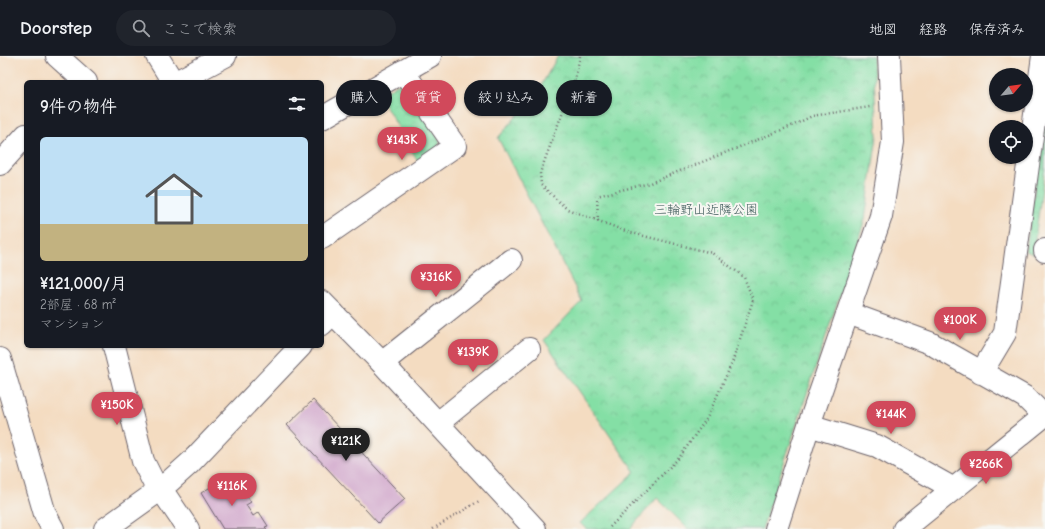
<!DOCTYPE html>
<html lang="ja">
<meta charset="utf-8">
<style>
:root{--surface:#171b24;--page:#20242c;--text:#f1f3f6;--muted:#9ea1a6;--line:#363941;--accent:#d1495b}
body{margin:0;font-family:"Comic Neue","Klee One",sans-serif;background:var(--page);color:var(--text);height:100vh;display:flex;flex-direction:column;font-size:15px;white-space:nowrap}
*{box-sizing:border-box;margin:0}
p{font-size:13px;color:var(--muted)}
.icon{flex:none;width:22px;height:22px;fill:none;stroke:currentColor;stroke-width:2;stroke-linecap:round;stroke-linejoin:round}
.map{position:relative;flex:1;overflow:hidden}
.drawer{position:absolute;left:24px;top:24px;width:300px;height:268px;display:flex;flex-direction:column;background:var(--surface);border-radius:6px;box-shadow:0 1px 3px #0004}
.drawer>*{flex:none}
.banner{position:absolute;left:336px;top:24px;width:380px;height:36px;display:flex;gap:8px}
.needle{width:26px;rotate:62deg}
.tools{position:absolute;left:989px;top:12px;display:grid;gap:8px}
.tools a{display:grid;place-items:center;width:44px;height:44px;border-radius:50%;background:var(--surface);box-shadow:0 1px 3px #0004;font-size:20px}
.price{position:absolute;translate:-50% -34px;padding:0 9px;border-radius:14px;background:var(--accent);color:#fff;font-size:13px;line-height:26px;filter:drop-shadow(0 1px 2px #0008)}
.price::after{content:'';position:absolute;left:50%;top:24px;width:12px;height:9px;margin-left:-6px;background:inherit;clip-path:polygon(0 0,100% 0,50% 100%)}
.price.on{background:#222;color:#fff}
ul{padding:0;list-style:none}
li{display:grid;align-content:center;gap:8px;height:212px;padding:0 16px}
li span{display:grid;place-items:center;height:124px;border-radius:6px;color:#555}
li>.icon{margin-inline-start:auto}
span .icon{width:72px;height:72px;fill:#fffc;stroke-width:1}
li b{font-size:17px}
h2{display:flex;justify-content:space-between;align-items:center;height:48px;padding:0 16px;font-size:17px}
.pill{padding:0 14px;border-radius:18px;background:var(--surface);box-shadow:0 1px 3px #0004;font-size:14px;line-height:36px}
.pill.on{background:var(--accent);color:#fff}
header{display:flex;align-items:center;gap:24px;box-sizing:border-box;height:56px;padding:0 20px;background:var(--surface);border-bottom:1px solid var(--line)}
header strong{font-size:19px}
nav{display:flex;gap:22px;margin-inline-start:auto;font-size:14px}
.search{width:280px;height:36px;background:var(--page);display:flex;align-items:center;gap:10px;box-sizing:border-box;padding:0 14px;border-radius:22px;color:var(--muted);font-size:15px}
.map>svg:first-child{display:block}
.park{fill:url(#park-crowns);stroke:#538070}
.building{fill:#cfa2c9}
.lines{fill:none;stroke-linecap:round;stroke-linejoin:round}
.street-casing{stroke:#6c636a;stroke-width:24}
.secondary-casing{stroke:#6c636a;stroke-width:24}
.path{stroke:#6c636a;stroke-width:2.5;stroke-dasharray:1 3;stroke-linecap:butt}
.street{stroke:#fff;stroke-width:22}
.secondary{stroke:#fff;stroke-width:22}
.labels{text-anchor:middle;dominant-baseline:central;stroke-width:4;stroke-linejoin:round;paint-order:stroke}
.park-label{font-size:13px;fill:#3f5b5b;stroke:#f6f6f2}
</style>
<header>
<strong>Doorstep</strong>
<div class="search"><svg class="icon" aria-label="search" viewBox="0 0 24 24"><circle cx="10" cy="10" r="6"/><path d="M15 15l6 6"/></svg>ここで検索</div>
<nav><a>地図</a><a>経路</a><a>保存済み</a></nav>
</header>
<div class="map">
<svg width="1045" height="473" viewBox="0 0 1045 473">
<defs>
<pattern id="park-crowns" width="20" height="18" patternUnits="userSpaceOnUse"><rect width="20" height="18" fill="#84dfa5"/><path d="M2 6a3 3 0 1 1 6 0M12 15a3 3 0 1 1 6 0" fill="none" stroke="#72bf8f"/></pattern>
</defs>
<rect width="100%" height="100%" fill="#f6f6f2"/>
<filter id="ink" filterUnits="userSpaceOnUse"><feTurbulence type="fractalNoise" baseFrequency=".025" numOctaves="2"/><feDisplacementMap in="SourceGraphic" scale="8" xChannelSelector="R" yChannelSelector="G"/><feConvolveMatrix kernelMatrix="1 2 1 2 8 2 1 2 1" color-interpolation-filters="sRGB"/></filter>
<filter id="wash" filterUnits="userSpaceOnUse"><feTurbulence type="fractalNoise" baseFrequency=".012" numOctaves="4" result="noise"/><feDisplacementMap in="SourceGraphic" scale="16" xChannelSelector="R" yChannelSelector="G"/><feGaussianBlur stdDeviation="0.9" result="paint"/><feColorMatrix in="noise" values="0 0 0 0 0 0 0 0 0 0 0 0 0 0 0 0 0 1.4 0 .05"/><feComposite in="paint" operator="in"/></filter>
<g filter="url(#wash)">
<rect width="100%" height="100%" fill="#f4dcc1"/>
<!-- park -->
<path class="park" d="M558 0H873L877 80 865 163 762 473H688L657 442 630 473H586L580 467 635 416 544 284 582 245 498 82 538 35Z
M397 28 404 31 440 84 438 93 418 106 380 40Z
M1045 54V111L1033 198 1026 195Z"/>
<g id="blocks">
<!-- building -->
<path class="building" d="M313 344 405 443 378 467 287 369Z
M225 422 229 428 236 423 241 432 239 433 242 439 245 437 251 446 246 449 253 460 259 456 268 470 265 471 267 473H223L201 437Z"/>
</g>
</g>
<g filter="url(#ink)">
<use href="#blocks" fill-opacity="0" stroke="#6c636a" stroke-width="1"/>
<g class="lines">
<!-- street casing -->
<g class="street-casing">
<path id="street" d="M157 0 173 26
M176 26 225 0
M322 62 430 0
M0 108 26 79
M322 182 455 90 403 15
M1045 194V195
M848 257 930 287 1025 341 1044 360
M322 268 333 257
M114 290 143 405 158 435
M0 303 45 458 53 473
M382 307 511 204
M981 317 1005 277 1043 0
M438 367 529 293
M809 369 877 390 954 433
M161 433 188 473
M105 473 161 433 190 407 301 290
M776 473 809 369 881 160 893 86 889 0
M904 473 1045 359"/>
</g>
<!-- secondary casing -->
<g class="secondary-casing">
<path id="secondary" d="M57 0 86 26
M322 246 382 307 535 473"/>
</g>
<!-- path -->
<path class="path" d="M580 0 575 23 540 117 541 129 567 153 628 176 712 197 744 221 753 244 732 307 707 362 679 402 608 473
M598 165 597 140 650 127 794 69 812 60 870 51
M433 473 479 445"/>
<!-- street -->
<use href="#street" class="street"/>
<!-- secondary -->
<use href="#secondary" class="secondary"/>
</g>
</g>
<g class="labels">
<!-- park labels -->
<g class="park-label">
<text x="706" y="153">三輪野山近隣公園</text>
</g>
</g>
</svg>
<div class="tools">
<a><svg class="needle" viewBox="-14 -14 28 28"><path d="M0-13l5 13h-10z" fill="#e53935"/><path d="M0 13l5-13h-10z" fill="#9ea1a6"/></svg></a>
<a><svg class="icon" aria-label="locate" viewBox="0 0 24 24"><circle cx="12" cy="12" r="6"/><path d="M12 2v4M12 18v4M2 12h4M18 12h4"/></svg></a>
</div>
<b class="price" style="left:402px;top:105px">¥143K</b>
<b class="price" style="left:436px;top:242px">¥316K</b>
<b class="price" style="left:960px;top:285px">¥100K</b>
<b class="price" style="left:473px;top:317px">¥139K</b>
<b class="price" style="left:117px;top:370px">¥150K</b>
<b class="price" style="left:891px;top:379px">¥144K</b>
<b class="price on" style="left:346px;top:406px">¥121K</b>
<b class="price" style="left:986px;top:429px">¥266K</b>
<b class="price" style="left:232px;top:451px">¥116K</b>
<div class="banner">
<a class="pill">購入</a>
<a class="pill on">賃貸</a>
<a class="pill">絞り込み</a>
<a class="pill">新着</a>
</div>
<section class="drawer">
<h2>9件の物件<svg class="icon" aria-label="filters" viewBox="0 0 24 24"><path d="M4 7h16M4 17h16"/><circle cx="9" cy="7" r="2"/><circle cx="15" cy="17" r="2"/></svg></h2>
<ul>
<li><span style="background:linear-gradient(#bfe0f5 70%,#c2b280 0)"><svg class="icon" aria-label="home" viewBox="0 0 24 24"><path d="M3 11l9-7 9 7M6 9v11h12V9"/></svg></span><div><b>¥121,000/月</b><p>2部屋 · 68 m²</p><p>マンション</p></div></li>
</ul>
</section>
</div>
